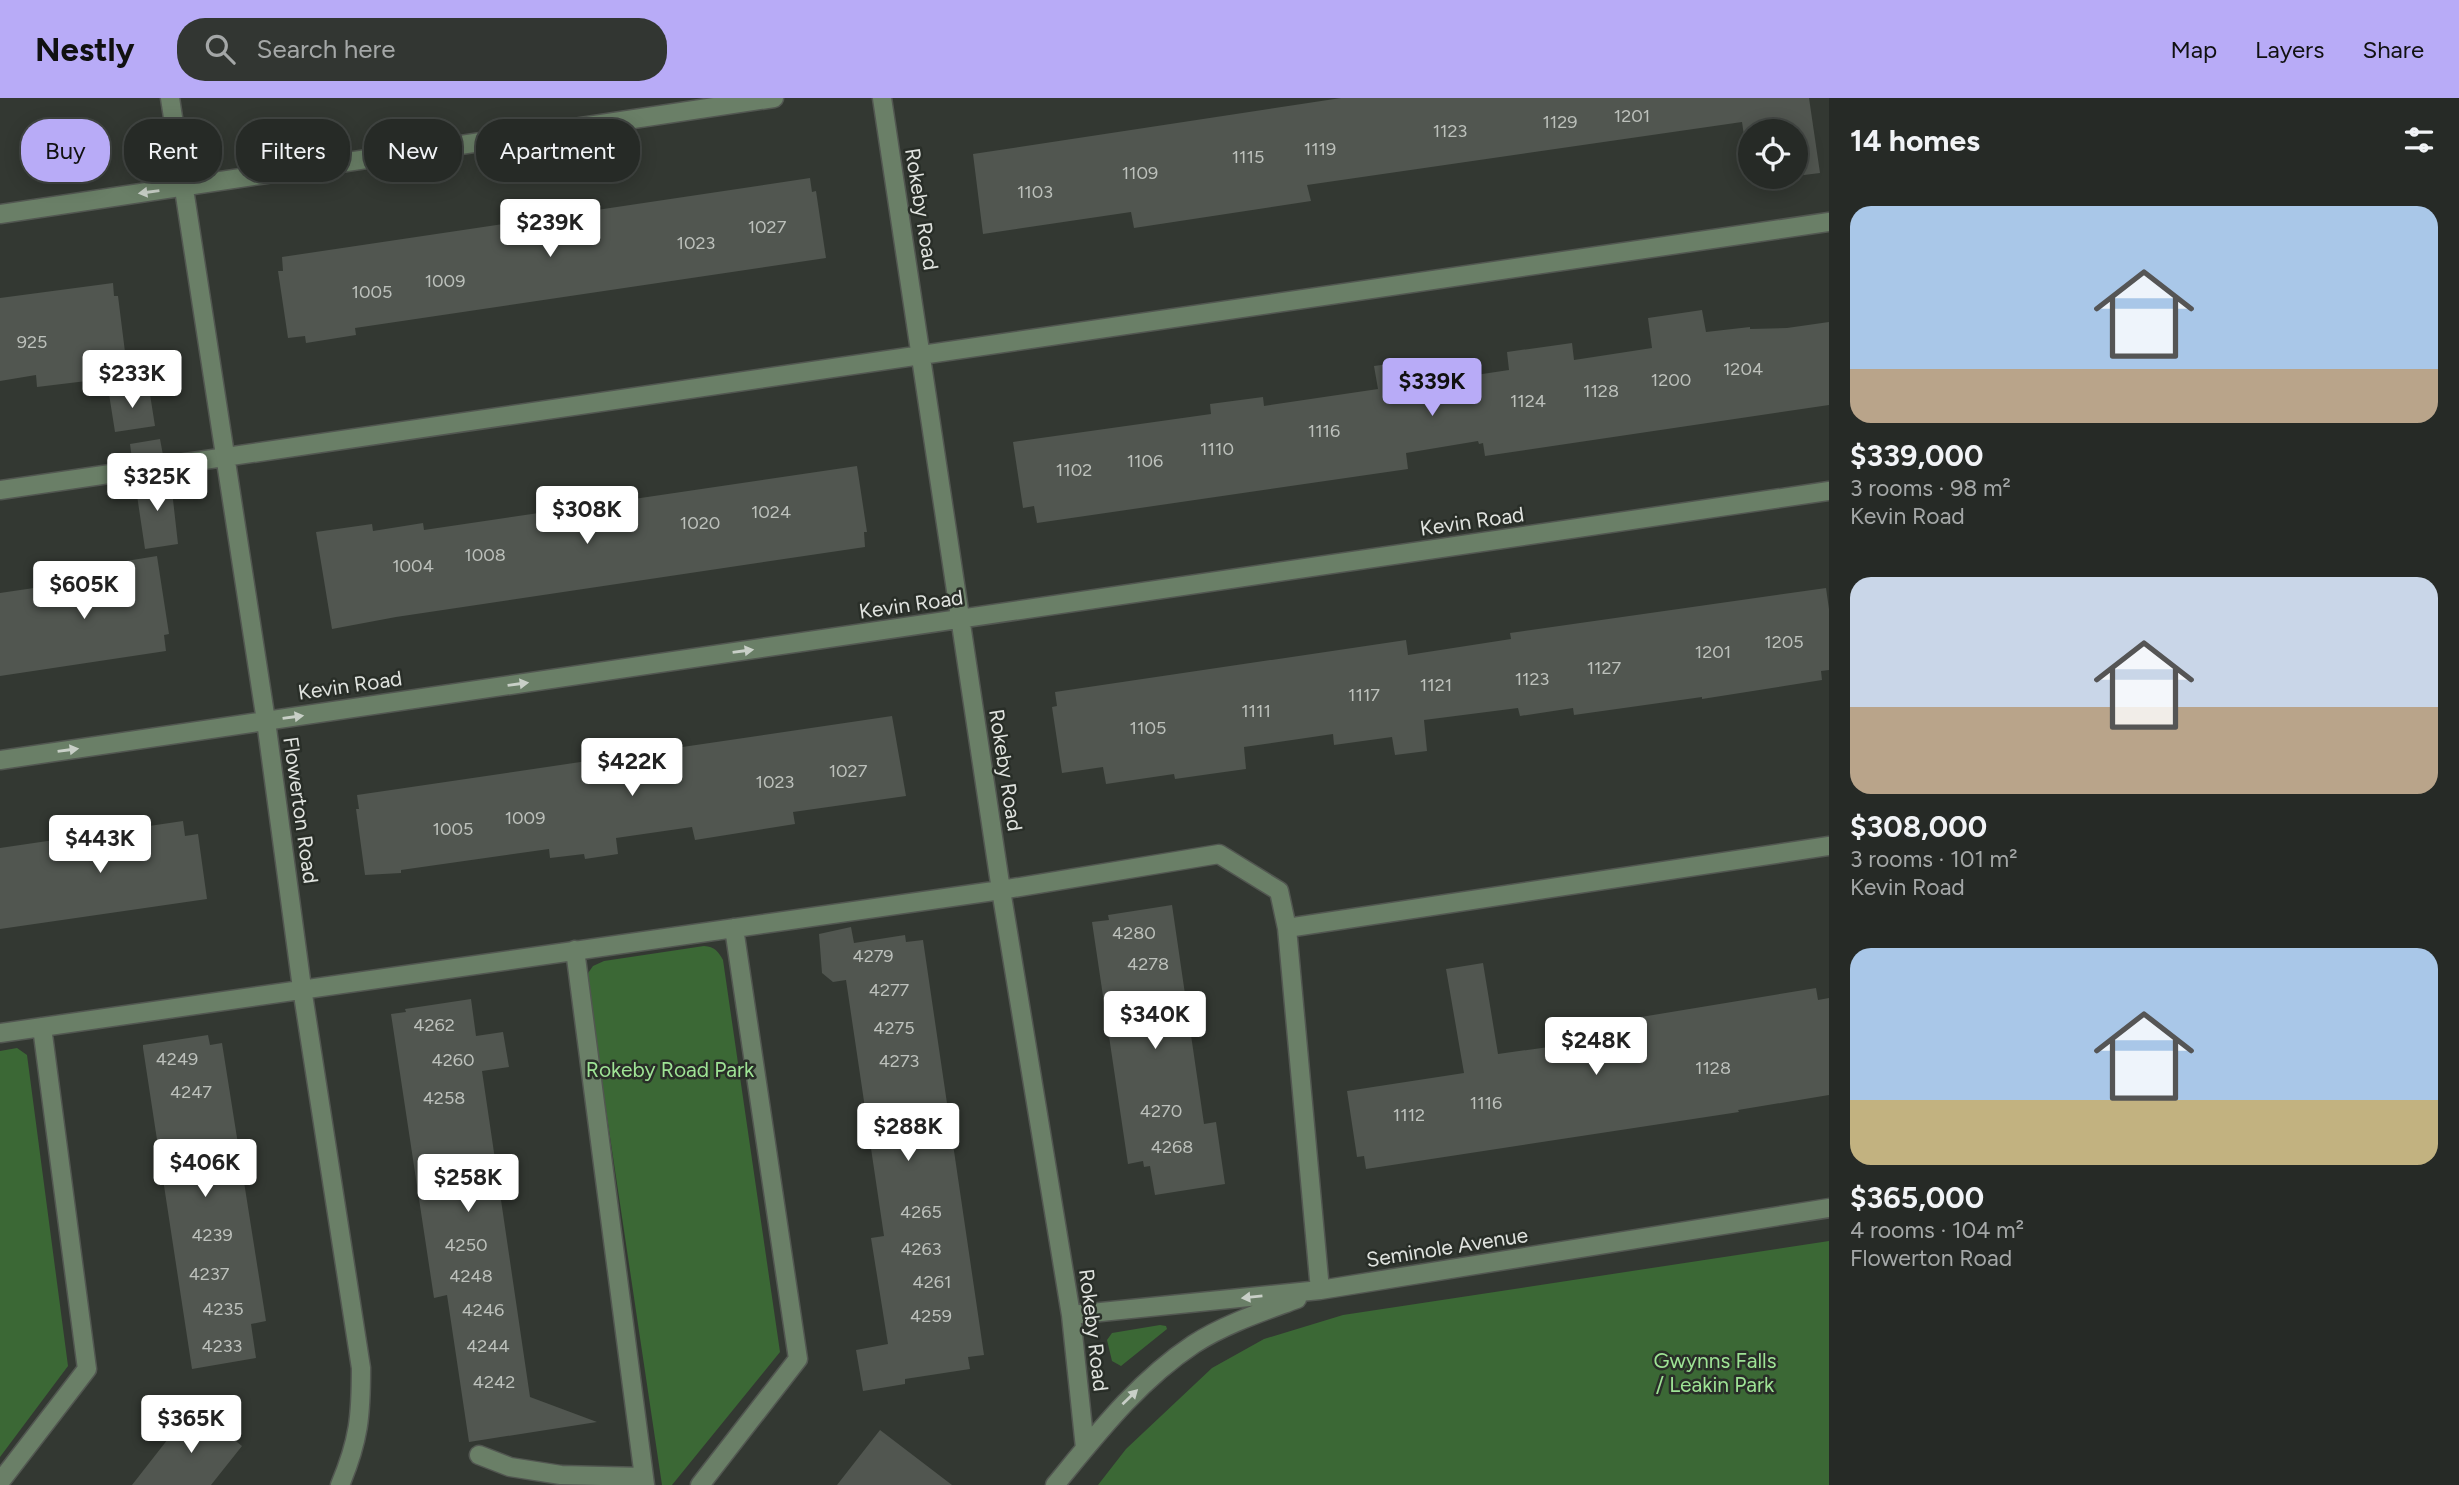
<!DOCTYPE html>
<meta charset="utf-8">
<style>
:root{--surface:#262a26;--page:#323632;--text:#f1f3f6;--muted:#a4a7a7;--line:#424643;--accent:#b8abf7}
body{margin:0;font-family:Figtree,sans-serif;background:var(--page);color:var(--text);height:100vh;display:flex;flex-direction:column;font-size:26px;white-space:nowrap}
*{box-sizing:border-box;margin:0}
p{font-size:23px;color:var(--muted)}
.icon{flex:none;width:38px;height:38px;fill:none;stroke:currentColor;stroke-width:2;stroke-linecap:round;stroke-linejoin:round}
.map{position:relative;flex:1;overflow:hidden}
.panel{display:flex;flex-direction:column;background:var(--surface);width:630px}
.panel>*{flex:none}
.banner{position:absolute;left:21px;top:21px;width:665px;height:63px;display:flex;gap:14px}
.controls{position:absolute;left:1738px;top:21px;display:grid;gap:14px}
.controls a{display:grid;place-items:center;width:70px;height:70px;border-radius:50%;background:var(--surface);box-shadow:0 4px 18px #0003,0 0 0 2px var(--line);font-size:35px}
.price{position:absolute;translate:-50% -60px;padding:0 16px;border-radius:7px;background:#fff;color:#222;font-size:23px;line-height:46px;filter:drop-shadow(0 2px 4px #0008)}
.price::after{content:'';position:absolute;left:50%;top:42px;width:21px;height:16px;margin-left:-10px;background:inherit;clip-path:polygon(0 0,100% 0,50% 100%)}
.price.on{background:var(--accent);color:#111}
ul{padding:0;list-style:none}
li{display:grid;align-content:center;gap:14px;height:371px;padding:0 21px}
li span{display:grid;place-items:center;height:217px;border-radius:21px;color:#555}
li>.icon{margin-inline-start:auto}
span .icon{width:126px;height:126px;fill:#fffc;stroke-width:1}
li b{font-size:30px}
h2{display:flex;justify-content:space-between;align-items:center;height:84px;padding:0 21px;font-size:30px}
.tag{padding:0 24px;border-radius:28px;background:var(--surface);box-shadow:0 4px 18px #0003,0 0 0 2px var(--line);font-size:24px;line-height:63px}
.tag.on{background:var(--accent);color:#111}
header{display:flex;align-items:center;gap:42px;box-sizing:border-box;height:98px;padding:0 35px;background:var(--accent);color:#111}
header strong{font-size:33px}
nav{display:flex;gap:38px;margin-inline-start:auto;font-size:24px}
.search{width:490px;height:63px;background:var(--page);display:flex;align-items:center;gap:18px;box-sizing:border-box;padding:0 24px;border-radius:28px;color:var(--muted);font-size:26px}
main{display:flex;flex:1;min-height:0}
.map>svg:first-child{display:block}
.green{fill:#3b6835}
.building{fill:#515650}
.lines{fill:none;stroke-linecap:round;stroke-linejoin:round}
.minor-casing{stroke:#525751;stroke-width:21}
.minor{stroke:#6a7f67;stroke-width:18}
.oneway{fill:#c8cfc7}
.labels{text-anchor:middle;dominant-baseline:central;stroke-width:5;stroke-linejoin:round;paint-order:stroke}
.number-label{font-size:18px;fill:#bcc0bb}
.street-label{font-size:21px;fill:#e0e3df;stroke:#292e28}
.park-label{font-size:21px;fill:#9ee395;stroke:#292e28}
</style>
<header>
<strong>Nestly</strong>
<div class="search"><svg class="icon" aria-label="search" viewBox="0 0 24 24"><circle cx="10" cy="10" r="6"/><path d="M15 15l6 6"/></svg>Search here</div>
<nav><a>Map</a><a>Layers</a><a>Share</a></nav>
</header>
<main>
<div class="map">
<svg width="1829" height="1387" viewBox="0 0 1829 1387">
<rect width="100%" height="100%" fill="#333832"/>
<!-- green -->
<path class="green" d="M704 848C715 849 718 853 723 862L780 1254 672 1387H662L586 878 593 868 604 863Z
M17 950 27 957 68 1268 0 1359V953Z
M1829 1143V1387H1098L1126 1351 1212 1270 1264 1241 1343 1217Z
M1160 1227 1166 1228 1167 1231 1121 1268 1112 1263 1107 1242 1112 1235Z"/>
<!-- building -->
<path class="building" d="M1341 0H1809L1820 75 1796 78V33H1750V79L1742 24 1307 87 1311 103 1134 130 1131 114 983 136 973 56Z
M1750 79H1790L1751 84Z
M810 80 812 94 816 93 826 160 355 230 356 237 306 245 305 238 288 240 278 173H283L282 159Z
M113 185 114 198H118L128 278 37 289 36 277 0 283V200Z
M1702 212 1706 234 1750 229V231L1787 230 1829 224V307L1485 358 1483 345 1479 346 1478 343 1406 355 1408 371 1037 425 1034 408 1023 410 1013 344 1211 316 1210 306 1263 299 1264 308 1378 291 1374 268 1425 261 1429 284 1509 272 1507 254 1572 245 1574 262 1652 250 1648 220Z
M149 290 155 328 115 334 109 296Z
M160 341 163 357 132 361 130 346Z
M857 368 867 434H864L865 449 396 519 332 531 316 434 372 426 373 433 423 425 424 432Z
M167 379V384H171L178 446 145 451 135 384Z
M157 458 169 536 164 537 166 553 0 578V495L122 477 120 464Z
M1826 490 1829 511V572L1821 573 1822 582 1702 601V599L1574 617 1573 610 1520 618 1518 610 1424 622 1427 653 1395 657 1392 639 1334 647 1333 636 1244 649 1246 671 1210 676 1175 681 1174 676 1106 686 1103 669 1062 675 1052 609 1057 608 1055 594 1406 542 1408 557 1511 541 1510 535Z
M892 618 906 698 793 714 795 726 695 742 692 729 616 740 618 756 585 761 584 756 550 760 549 751 401 772V775L365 777 356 711H359L357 697Z
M183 723 185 738 198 736 207 801 0 831V750Z
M1172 807 1204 1026 1216 1024 1225 1086 1155 1097 1150 1068 1144 1069 1143 1063 1128 1066 1092 824 1109 822 1108 817Z
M851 829 854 845 905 837 906 844 923 842 984 1257 968 1259 970 1271 905 1281V1286L863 1293 856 1252 888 1246 871 1140 884 1138 846 882 833 884 822 875 819 836Z
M1483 865 1498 956 1577 945 1575 938 1631 931 1629 921 1816 890 1818 902 1829 900V997L1738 1012 1739 1014 1366 1071 1364 1058 1357 1059 1347 993 1464 975 1446 871Z
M471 901 476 938 503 934 509 969 482 973 530 1299 597 1324 469 1344 447 1197 434 1200 391 916 406 914 405 911Z
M208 937 210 947 222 945 266 1223 251 1226 256 1260 192 1271 143 950V947Z
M193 1309 242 1348 211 1387H132Z
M880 1332 952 1387H837Z"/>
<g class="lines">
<!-- minor casing -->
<g class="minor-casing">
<path id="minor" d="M170 0 266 623 302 890 361 1270C361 1318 359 1342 340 1387
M882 0 1001 792 1071 1217 1085 1350
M0 116 774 0
M0 392 1829 124
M0 662 1829 393
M1287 830 1320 1192
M575 852 645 1387
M0 935 1001 792 1219 756 1279 793 1287 830 1829 748
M1071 1217 1320 1192 1829 1110
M479 1357 510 1369 561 1377 643 1379
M0 1384 87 1271 42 929
M700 1387 798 1261 734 830
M1055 1387C1097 1336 1138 1283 1194 1246 1225 1226 1262 1214 1297 1201"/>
</g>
<!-- minor -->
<use href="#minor" class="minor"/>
</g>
<!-- one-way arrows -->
<defs><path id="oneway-solid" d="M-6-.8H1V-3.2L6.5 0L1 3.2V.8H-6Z" transform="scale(1.75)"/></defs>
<g class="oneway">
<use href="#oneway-solid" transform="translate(149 94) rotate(172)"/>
<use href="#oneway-solid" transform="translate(743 553) rotate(-8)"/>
<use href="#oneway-solid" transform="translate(518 586) rotate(-8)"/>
<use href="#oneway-solid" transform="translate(293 619) rotate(-8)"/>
<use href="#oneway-solid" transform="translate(68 652) rotate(-8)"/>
<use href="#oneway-solid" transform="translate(1252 1199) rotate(174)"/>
<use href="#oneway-solid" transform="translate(1130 1299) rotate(-44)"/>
</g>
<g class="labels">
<!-- number labels -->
<g class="number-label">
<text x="1632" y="18">1201</text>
<text x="1560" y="24">1129</text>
<text x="1450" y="33">1123</text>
<text x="1320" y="51">1119</text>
<text x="1248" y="59">1115</text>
<text x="1140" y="75">1109</text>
<text x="1035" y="94">1103</text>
<text x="767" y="129">1027</text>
<text x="696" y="145">1023</text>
<text x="445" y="183">1009</text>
<text x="372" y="194">1005</text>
<text x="32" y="244">925</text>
<text x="1743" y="271">1204</text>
<text x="1671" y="282">1200</text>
<text x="1601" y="293">1128</text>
<text x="1528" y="303">1124</text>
<text x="1324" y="333">1116</text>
<text x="1217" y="351">1110</text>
<text x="1145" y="363">1106</text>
<text x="1074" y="372">1102</text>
<text x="771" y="414">1024</text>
<text x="700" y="425">1020</text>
<text x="485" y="457">1008</text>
<text x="413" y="468">1004</text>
<text x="1784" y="544">1205</text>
<text x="1713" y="554">1201</text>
<text x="1604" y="570">1127</text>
<text x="1532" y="581">1123</text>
<text x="1436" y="587">1121</text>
<text x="1364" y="597">1117</text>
<text x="1256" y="613">1111</text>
<text x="1148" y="630">1105</text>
<text x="848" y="673">1027</text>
<text x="775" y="684">1023</text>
<text x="525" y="720">1009</text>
<text x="453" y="731">1005</text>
<text x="1134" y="835">4280</text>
<text x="873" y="858">4279</text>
<text x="1148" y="866">4278</text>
<text x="889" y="892">4277</text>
<text x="434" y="927">4262</text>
<text x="894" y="930">4275</text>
<text x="177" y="961">4249</text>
<text x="453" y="962">4260</text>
<text x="899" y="963">4273</text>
<text x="1713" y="970">1128</text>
<text x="191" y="994">4247</text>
<text x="444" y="1000">4258</text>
<text x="1486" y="1005">1116</text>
<text x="1161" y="1013">4270</text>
<text x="1409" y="1017">1112</text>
<text x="1172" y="1049">4268</text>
<text x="921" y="1114">4265</text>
<text x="212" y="1137">4239</text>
<text x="466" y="1147">4250</text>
<text x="921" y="1151">4263</text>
<text x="209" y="1176">4237</text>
<text x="471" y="1178">4248</text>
<text x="932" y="1184">4261</text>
<text x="223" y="1211">4235</text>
<text x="483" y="1212">4246</text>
<text x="931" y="1218">4259</text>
<text x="222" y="1248">4233</text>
<text x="488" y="1248">4244</text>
<text x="494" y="1284">4242</text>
</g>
<!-- street labels -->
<g class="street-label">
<text transform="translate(922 111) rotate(81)">Rokeby Road</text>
<text transform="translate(1472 423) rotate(-8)">Kevin Road</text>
<text transform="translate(911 506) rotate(-8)">Kevin Road</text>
<text transform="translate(350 587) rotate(-8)">Kevin Road</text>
<text transform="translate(1006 672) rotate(81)">Rokeby Road</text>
<text transform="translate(301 712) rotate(82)">Flowerton Road</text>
<text transform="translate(1447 1149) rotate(-9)">Seminole Avenue</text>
<text transform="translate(1094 1232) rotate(83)">Rokeby Road</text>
</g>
<!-- park labels -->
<g class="park-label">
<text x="670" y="971">Rokeby Road Park</text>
<text x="1715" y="1262">Gwynns Falls<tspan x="1715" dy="24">/ Leakin Park</tspan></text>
</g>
</g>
</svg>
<div class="controls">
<a><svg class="icon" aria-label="locate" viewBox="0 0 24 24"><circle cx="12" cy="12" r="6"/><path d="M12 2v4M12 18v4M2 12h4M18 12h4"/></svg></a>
</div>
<b class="price" style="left:550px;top:161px">$239K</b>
<b class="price" style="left:132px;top:312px">$233K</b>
<b class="price on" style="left:1432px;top:320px">$339K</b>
<b class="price" style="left:157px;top:415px">$325K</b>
<b class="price" style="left:587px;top:448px">$308K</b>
<b class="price" style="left:84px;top:523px">$605K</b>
<b class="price" style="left:632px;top:700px">$422K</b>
<b class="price" style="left:100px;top:777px">$443K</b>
<b class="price" style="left:1155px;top:953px">$340K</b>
<b class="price" style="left:1596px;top:979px">$248K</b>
<b class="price" style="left:908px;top:1065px">$288K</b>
<b class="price" style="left:205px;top:1101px">$406K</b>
<b class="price" style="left:468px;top:1116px">$258K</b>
<b class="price" style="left:191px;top:1357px">$365K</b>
<div class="banner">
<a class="tag on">Buy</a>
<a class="tag">Rent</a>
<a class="tag">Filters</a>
<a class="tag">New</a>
<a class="tag">Apartment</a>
</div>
</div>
<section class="panel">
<h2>14 homes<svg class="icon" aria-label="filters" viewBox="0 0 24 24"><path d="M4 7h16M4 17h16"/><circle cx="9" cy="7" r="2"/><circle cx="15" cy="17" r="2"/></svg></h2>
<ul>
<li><span style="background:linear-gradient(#a9c7e8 75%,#b9a48a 0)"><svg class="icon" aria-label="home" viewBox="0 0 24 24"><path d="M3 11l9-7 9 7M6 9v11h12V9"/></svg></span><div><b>$339,000</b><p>3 rooms · 98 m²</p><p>Kevin Road</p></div></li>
<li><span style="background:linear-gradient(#c9d6e8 60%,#b9a48a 0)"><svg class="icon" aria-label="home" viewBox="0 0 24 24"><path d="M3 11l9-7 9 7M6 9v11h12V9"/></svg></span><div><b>$308,000</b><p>3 rooms · 101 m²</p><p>Kevin Road</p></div></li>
<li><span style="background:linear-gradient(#a9c7e8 70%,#c2b280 0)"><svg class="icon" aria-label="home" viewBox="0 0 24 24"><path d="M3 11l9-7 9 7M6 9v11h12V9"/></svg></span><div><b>$365,000</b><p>4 rooms · 104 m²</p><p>Flowerton Road</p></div></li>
</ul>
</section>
</main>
